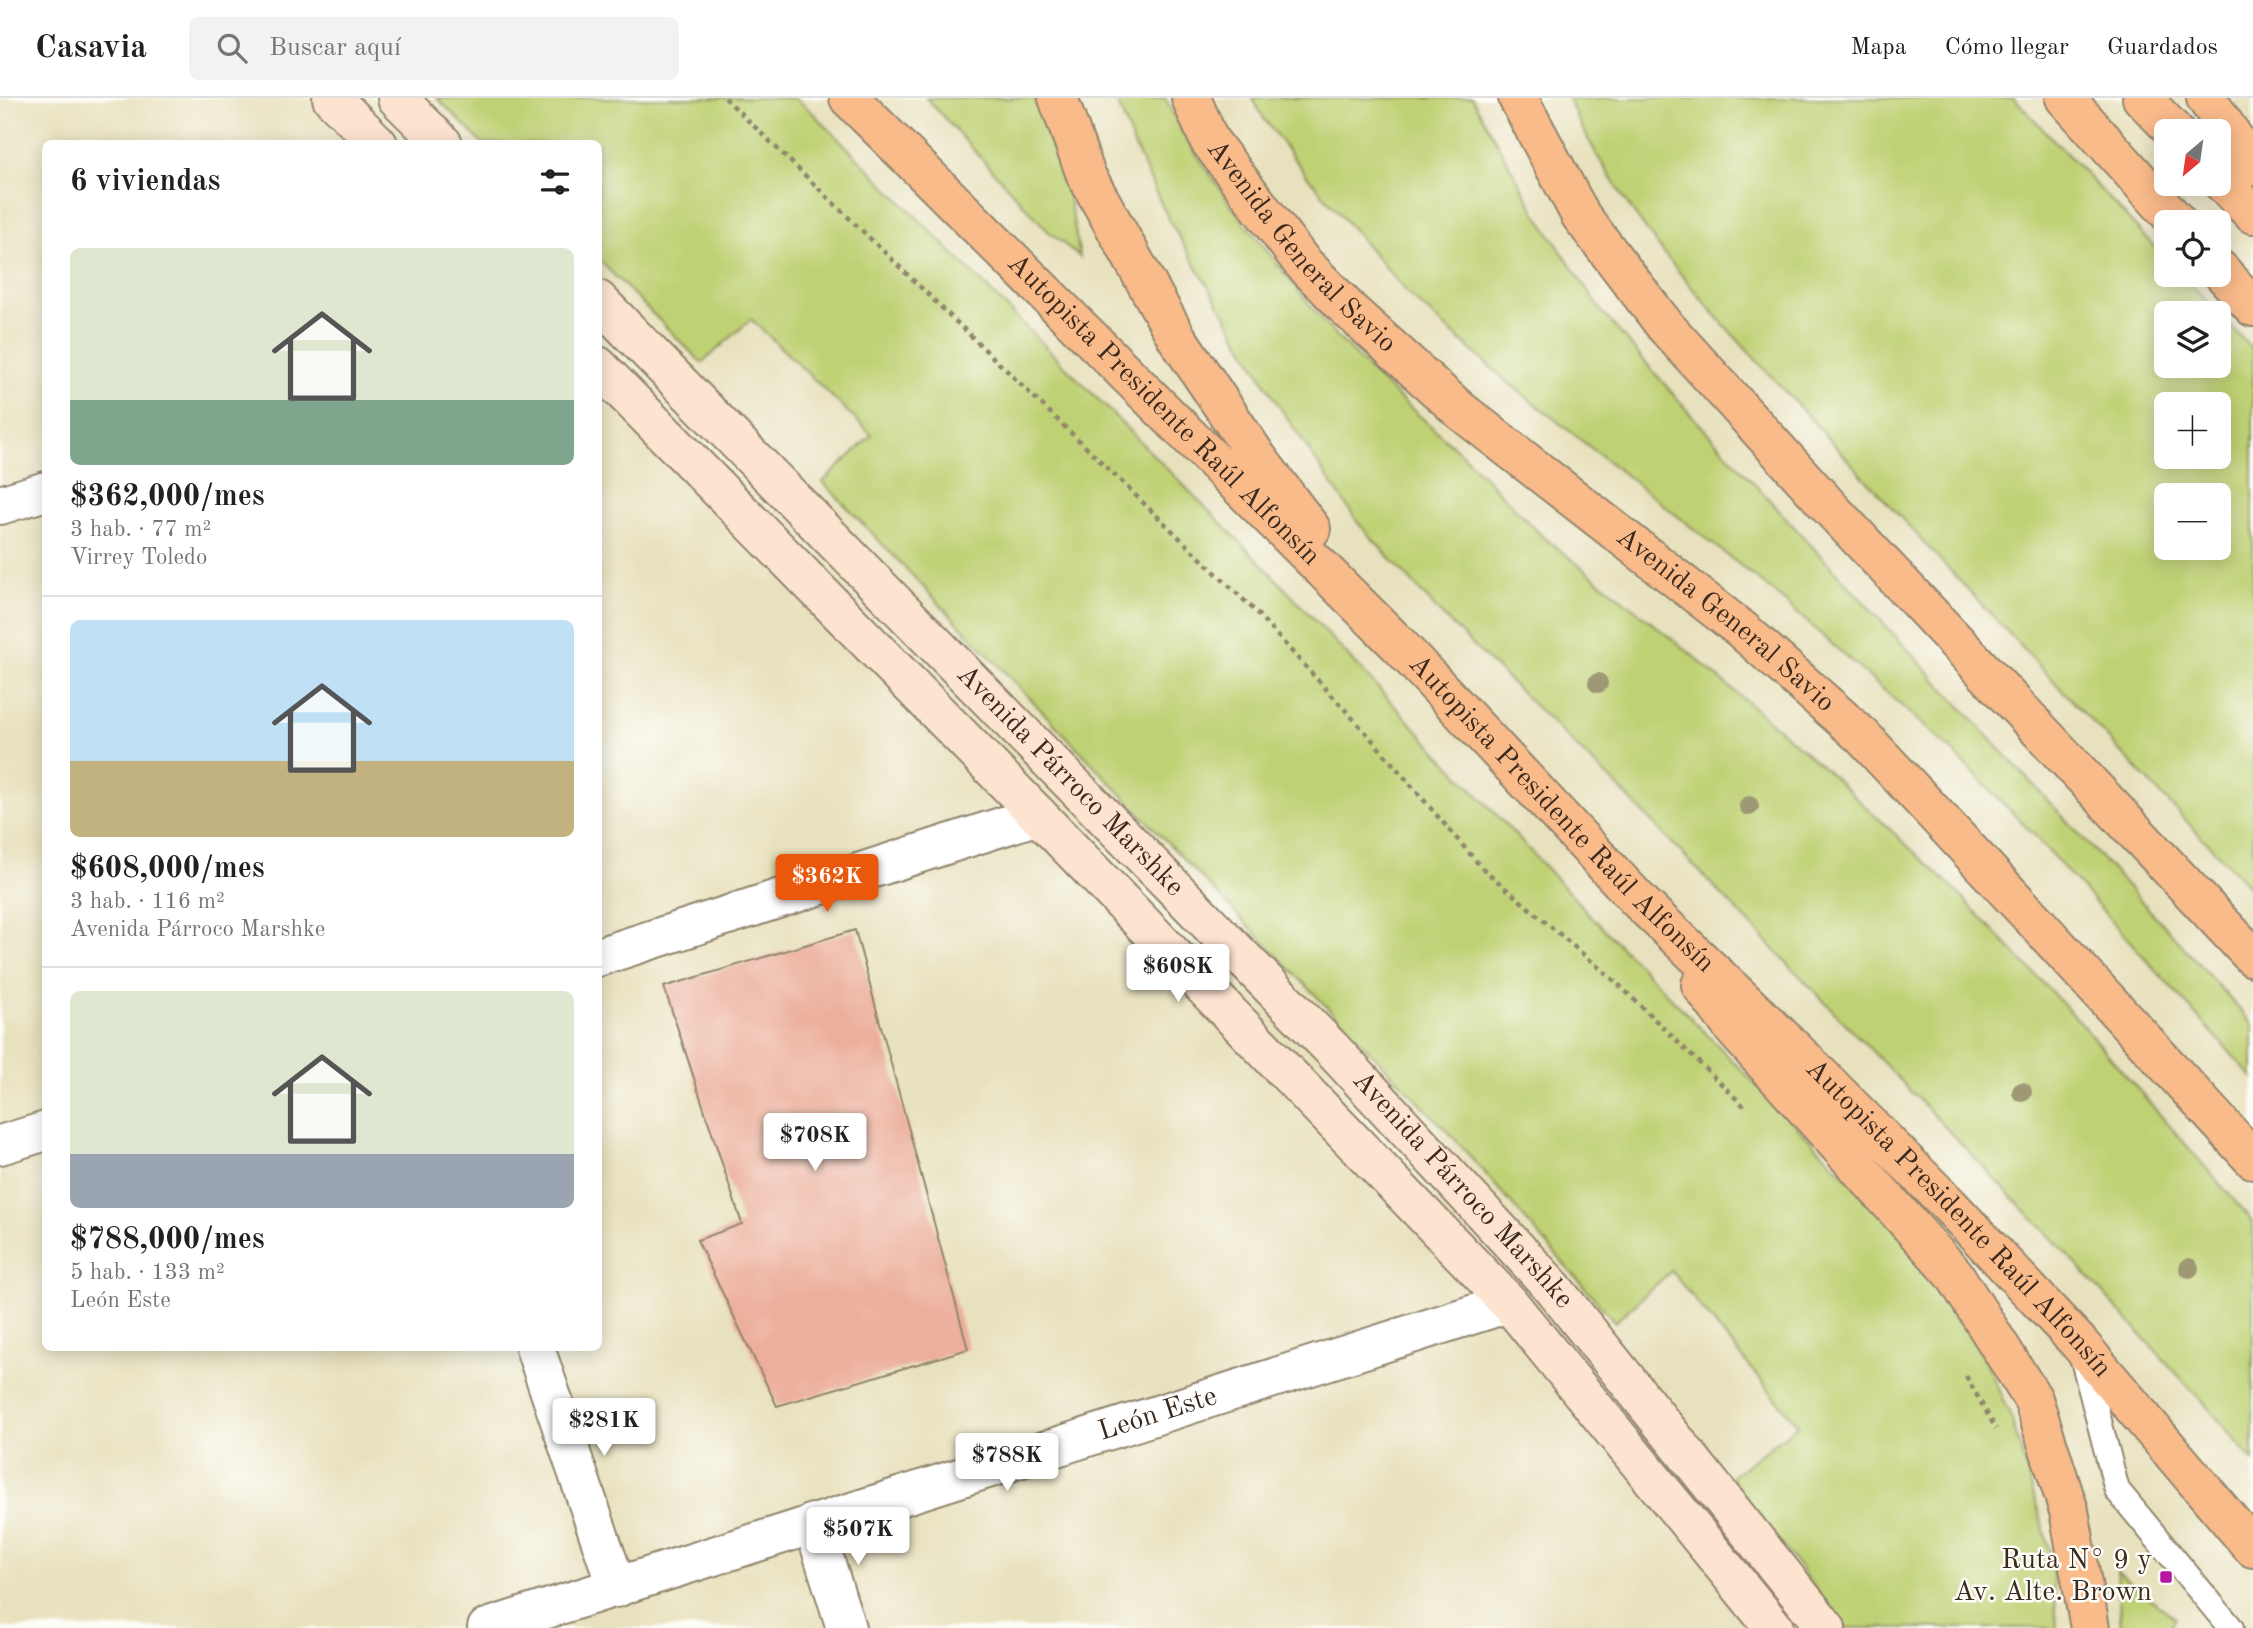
<!DOCTYPE html>
<html lang="es">
<meta charset="utf-8">
<style>
:root{--surface:#fff;--page:#f2f2f2;--text:#202124;--muted:#757577;--line:#e0e0e0;--accent:#ea580c}
body{margin:0;font-family:"Old Standard TT",serif;background:var(--page);color:var(--text);height:100vh;display:flex;flex-direction:column;font-size:26px;white-space:nowrap}
*{box-sizing:border-box;margin:0}
p{font-size:23px;color:var(--muted)}
.icon{flex:none;width:38px;height:38px;fill:none;stroke:currentColor;stroke-width:2;stroke-linecap:round;stroke-linejoin:round}
.map{position:relative;flex:1;overflow:hidden}
.drawer{position:absolute;left:42px;top:42px;width:560px;height:1211px;display:flex;flex-direction:column;background:var(--surface);border-radius:10px;box-shadow:0 4px 18px #0003}
.drawer>*{flex:none}
.needle{width:46px;rotate:209deg}
.fabs{position:absolute;left:2154px;top:21px;display:grid;gap:14px}
.fabs a{display:grid;place-items:center;width:77px;height:77px;border-radius:10px;background:var(--surface);box-shadow:0 4px 18px #0003;font-size:35px}
.price{position:absolute;translate:-50% -60px;padding:0 16px;border-radius:7px;background:#fff;color:#222;font-size:23px;line-height:46px;filter:drop-shadow(0 2px 4px #0008)}
.price::after{content:'';position:absolute;left:50%;top:42px;width:21px;height:16px;margin-left:-10px;background:inherit;clip-path:polygon(0 0,100% 0,50% 100%)}
.price.on{background:var(--accent);color:#fff}
ul{padding:0;list-style:none}
li{display:grid;align-content:center;gap:14px;height:371px;padding:0 28px}
li+li{border-top:2px solid var(--line)}
li span{display:grid;place-items:center;height:217px;border-radius:10px;color:#555}
li>.icon{margin-inline-start:auto}
span .icon{width:126px;height:126px;fill:#fffc;stroke-width:1}
li b{font-size:30px}
h2{display:flex;justify-content:space-between;align-items:center;height:84px;padding:0 28px;font-size:30px}
header{display:flex;align-items:center;gap:42px;box-sizing:border-box;height:98px;padding:0 35px;background:var(--surface);border-bottom:2px solid var(--line)}
header strong{font-size:33px}
nav{display:flex;gap:38px;margin-inline-start:auto;font-size:24px}
.search{width:490px;height:63px;background:var(--page);display:flex;align-items:center;gap:18px;box-sizing:border-box;padding:0 24px;border-radius:10px;color:var(--muted);font-size:26px}
.map>svg:first-child{display:block}
.green{fill:#bfd174;stroke:#7d7e49;stroke-width:2;fill-rule:evenodd}
.building{fill:#ecaf9b}
.lines{fill:none;stroke-linecap:round;stroke-linejoin:round}
.service-casing{stroke:#92866e;stroke-width:28}
.minor-casing{stroke:#92866e;stroke-width:42}
.secondary-casing{stroke:#92866e;stroke-width:42}
.motorway-casing{stroke:#92866e;stroke-width:42}
.path{stroke:#92866e;stroke-width:4.5;stroke-dasharray:5 5;stroke-linecap:butt}
.service{stroke:#fff;stroke-width:24}
.minor{stroke:#fff;stroke-width:38}
.secondary{stroke:#fde4d1;stroke-width:38}
.motorway{stroke:#fabb8b;stroke-width:38}
.tree{fill:#9f9874}
.poi-dot{fill:#b5179e;stroke:#fdfcf7;stroke-width:2.5}
.labels{text-anchor:middle;dominant-baseline:central;stroke-width:5;stroke-linejoin:round;paint-order:stroke}
.street-label{font-size:28px;fill:#3b2a1e;stroke:#fdfcf7}
.poi-label{font-size:28px;fill:#3b2a1e;stroke:#fdfcf7;text-anchor:end}
</style>
<header>
<strong>Casavia</strong>
<div class="search"><svg class="icon" aria-label="search" viewBox="0 0 24 24"><circle cx="10" cy="10" r="6"/><path d="M15 15l6 6"/></svg>Buscar aquí</div>
<nav><a>Mapa</a><a>Cómo llegar</a><a>Guardados</a></nav>
</header>
<div class="map">
<svg width="2253" height="1530" viewBox="0 0 2253 1530">
<rect width="100%" height="100%" fill="#fdfcf7"/>
<filter id="ink" filterUnits="userSpaceOnUse"><feTurbulence type="fractalNoise" baseFrequency=".0143" numOctaves="2"/><feDisplacementMap in="SourceGraphic" scale="14" xChannelSelector="R" yChannelSelector="G"/><feConvolveMatrix kernelMatrix="1 2 1 2 8 2 1 2 1" color-interpolation-filters="sRGB"/></filter>
<filter id="wash" filterUnits="userSpaceOnUse"><feTurbulence type="fractalNoise" baseFrequency=".00686" numOctaves="4" result="noise"/><feDisplacementMap in="SourceGraphic" scale="28" xChannelSelector="R" yChannelSelector="G"/><feGaussianBlur stdDeviation="1.57" result="paint"/><feColorMatrix in="noise" values="0 0 0 0 0 0 0 0 0 0 0 0 0 0 0 0 0 1.4 0 .05"/><feComposite in="paint" operator="in"/></filter>
<g filter="url(#wash)">
<rect width="100%" height="100%" fill="#e8e1bd"/>
<!-- green -->
<path class="green" d="M437 0H795L812 14 1263 467 1590 817 1879 1112 1951 1198 1990 1272 2012 1322 2052 1460 2057 1530H1845L1731 1379 1798 1327 1671 1173 1615 1224 1454 1040 1173 750 823 384 872 337 751 221 702 265 599 162 598 46 482 45Z
M926 0H1034L1069 100 1080 159 1048 133Z
M1116 0H1165L1186 41 1231 107 1325 226 1374 277 1463 357 1541 437 1685 551 1823 669 1955 792 2078 922 2253 1124V1363L2212 1314 2066 1155 1626 697 1441 516 1359 426 1277 305 1168 120 1133 45Z
M1252 0H1472L1536 115 1602 214 1686 311 1795 430 2181 846 2253 927V980L2035 738 1949 650 1770 491 1510 286 1410 198 1308 79 1264 21Z
M1568 0H2014L2166 161V177H2181L2218 215H2166V268H2219V216L2253 252V793C2111 644 1969 495 1830 342 1734 237 1627 133 1568 0ZM2219 306V359H2166V306ZM2219 397V450H2166V397Z
M2117 1474 2175 1520 2168 1530H2121Z"/>
<g id="blocks">
<!-- building -->
<path class="building" d="M855 832 968 1251 777 1308 697 1142 742 1126 664 889Z"/>
</g>
</g>
<g filter="url(#ink)">
<use href="#blocks" fill-opacity="0" stroke="#92866e" stroke-width="2"/>
<g class="lines">
<!-- service casing -->
<g class="service-casing">
<path id="service" d="M2081 1254 2117 1392 2231 1530"/>
</g>
<!-- minor casing -->
<g class="minor-casing">
<g id="minor">
<path d="M0 407 46 393"/>
<path d="M598 859 1038 717"/>
<path d="M0 1047 46 1033"/>
<path d="M535 1250 617 1490"/>
<path d="M813 1425 846 1530"/>
<path id="s1" d="M487 1530 1509 1205"/>
</g>
</g>
<!-- secondary casing -->
<g class="secondary-casing">
<g id="secondary">
<path d="M332 0 378 46"/>
<path d="M397 0 443 46"/>
<path id="s2" d="M598 202 1331 950 1553 1190 1826 1530"/>
<path d="M598 268 1038 717 1509 1205 1774 1530"/>
</g>
</g>
<!-- motorway casing -->
<g class="motorway-casing">
<g id="motorway">
<path id="s3" d="M849 0 1399 547 1640 804 1789 946 1949 1107 2078 1244 2253 1450"/>
<path d="M1058 0 1086 77 1177 240 1259 362 1311 431"/>
<path id="s4" d="M1191 0 1209 42 1301 163 1350 213 1461 313 1741 531 1862 638 2034 822 2253 1061"/>
<path d="M1518 0 1581 118 1666 229 1834 414 2253 859"/>
<path d="M2065 0 2177 124"/>
<path d="M2142 0 2174 33"/>
<path d="M2206 0 2253 68"/>
<path d="M2219 81 2253 116"/>
<path d="M2219 171 2253 209"/>
<path d="M1701 887 1734 931 1954 1176 2033 1301 2069 1413 2090 1530"/>
</g>
</g>
<!-- path -->
<path class="path" d="M725 0 1252 510 1368 637 1482 770 1617 885 1746 1010
M1966 1278 1996 1331"/>
<!-- service -->
<use href="#service" class="service"/>
<!-- minor -->
<use href="#minor" class="minor"/>
<!-- secondary -->
<use href="#secondary" class="secondary"/>
<!-- motorway -->
<use href="#motorway" class="motorway"/>
</g>
<!-- trees -->
<g class="tree">
<circle cx="1598" cy="585" r="10"/>
<circle cx="1749" cy="708" r="10"/>
<circle cx="2022" cy="994" r="10"/>
<circle cx="2189" cy="1170" r="10"/>
</g>
</g>
<!-- markers -->
<rect class="poi-dot" x="2159" y="1472" width="14" height="14" rx="3.5"/>
<g class="labels">
<!-- street labels -->
<g class="street-label">
<text stroke="none"><textPath href="#s4" startOffset="187">Avenida General Savio</textPath></text>
<text stroke="none"><textPath href="#s3" startOffset="443">Autopista Presidente Raúl Alfonsín</textPath></text>
<text stroke="none"><textPath href="#s4" startOffset="754">Avenida General Savio</textPath></text>
<text stroke="none"><textPath href="#s2" startOffset="674">Avenida Párroco Marshke</textPath></text>
<text stroke="none"><textPath href="#s3" startOffset="1010">Autopista Presidente Raúl Alfonsín</textPath></text>
<text stroke="none"><textPath href="#s2" startOffset="1241">Avenida Párroco Marshke</textPath></text>
<text stroke="none"><textPath href="#s3" startOffset="1577">Autopista Presidente Raúl Alfonsín</textPath></text>
<text stroke="none"><textPath href="#s1" startOffset="704">León Este</textPath></text>
</g>
<!-- poi labels -->
<g class="poi-label">
<text x="2152" y="1463">Ruta N° 9 y<tspan x="2152" dy="32">Av. Alte. Brown</tspan></text>
</g>
</g>
</svg>
<div class="fabs">
<a><svg class="needle" viewBox="-14 -14 28 28"><path d="M0-13l5 13h-10z" fill="#e53935"/><path d="M0 13l5-13h-10z" fill="#757577"/></svg></a>
<a><svg class="icon" aria-label="locate" viewBox="0 0 24 24"><circle cx="12" cy="12" r="6"/><path d="M12 2v4M12 18v4M2 12h4M18 12h4"/></svg></a>
<a><svg class="icon" aria-label="layers" viewBox="0 0 24 24"><path d="M12 4l9 5-9 5-9-5zM3 14l9 5 9-5"/></svg></a>
<a>+</a>
<a>−</a>
</div>
<b class="price on" style="left:827px;top:816px">$362K</b>
<b class="price" style="left:1178px;top:906px">$608K</b>
<b class="price" style="left:815px;top:1075px">$708K</b>
<b class="price" style="left:604px;top:1360px">$281K</b>
<b class="price" style="left:1007px;top:1395px">$788K</b>
<b class="price" style="left:858px;top:1469px">$507K</b>
<section class="drawer">
<h2>6 viviendas<svg class="icon" aria-label="filters" viewBox="0 0 24 24"><path d="M4 7h16M4 17h16"/><circle cx="9" cy="7" r="2"/><circle cx="15" cy="17" r="2"/></svg></h2>
<ul>
<li><span style="background:linear-gradient(#dfe7d0 70%,#7fa58c 0)"><svg class="icon" aria-label="home" viewBox="0 0 24 24"><path d="M3 11l9-7 9 7M6 9v11h12V9"/></svg></span><div><b>$362,000/mes</b><p>3 hab. · 77 m²</p><p>Virrey Toledo</p></div></li>
<li><span style="background:linear-gradient(#bfe0f5 65%,#c2b280 0)"><svg class="icon" aria-label="home" viewBox="0 0 24 24"><path d="M3 11l9-7 9 7M6 9v11h12V9"/></svg></span><div><b>$608,000/mes</b><p>3 hab. · 116 m²</p><p>Avenida Párroco Marshke</p></div></li>
<li><span style="background:linear-gradient(#dfe7d0 75%,#9aa5b1 0)"><svg class="icon" aria-label="home" viewBox="0 0 24 24"><path d="M3 11l9-7 9 7M6 9v11h12V9"/></svg></span><div><b>$788,000/mes</b><p>5 hab. · 133 m²</p><p>León Este</p></div></li>
</ul>
</section>
</div>
